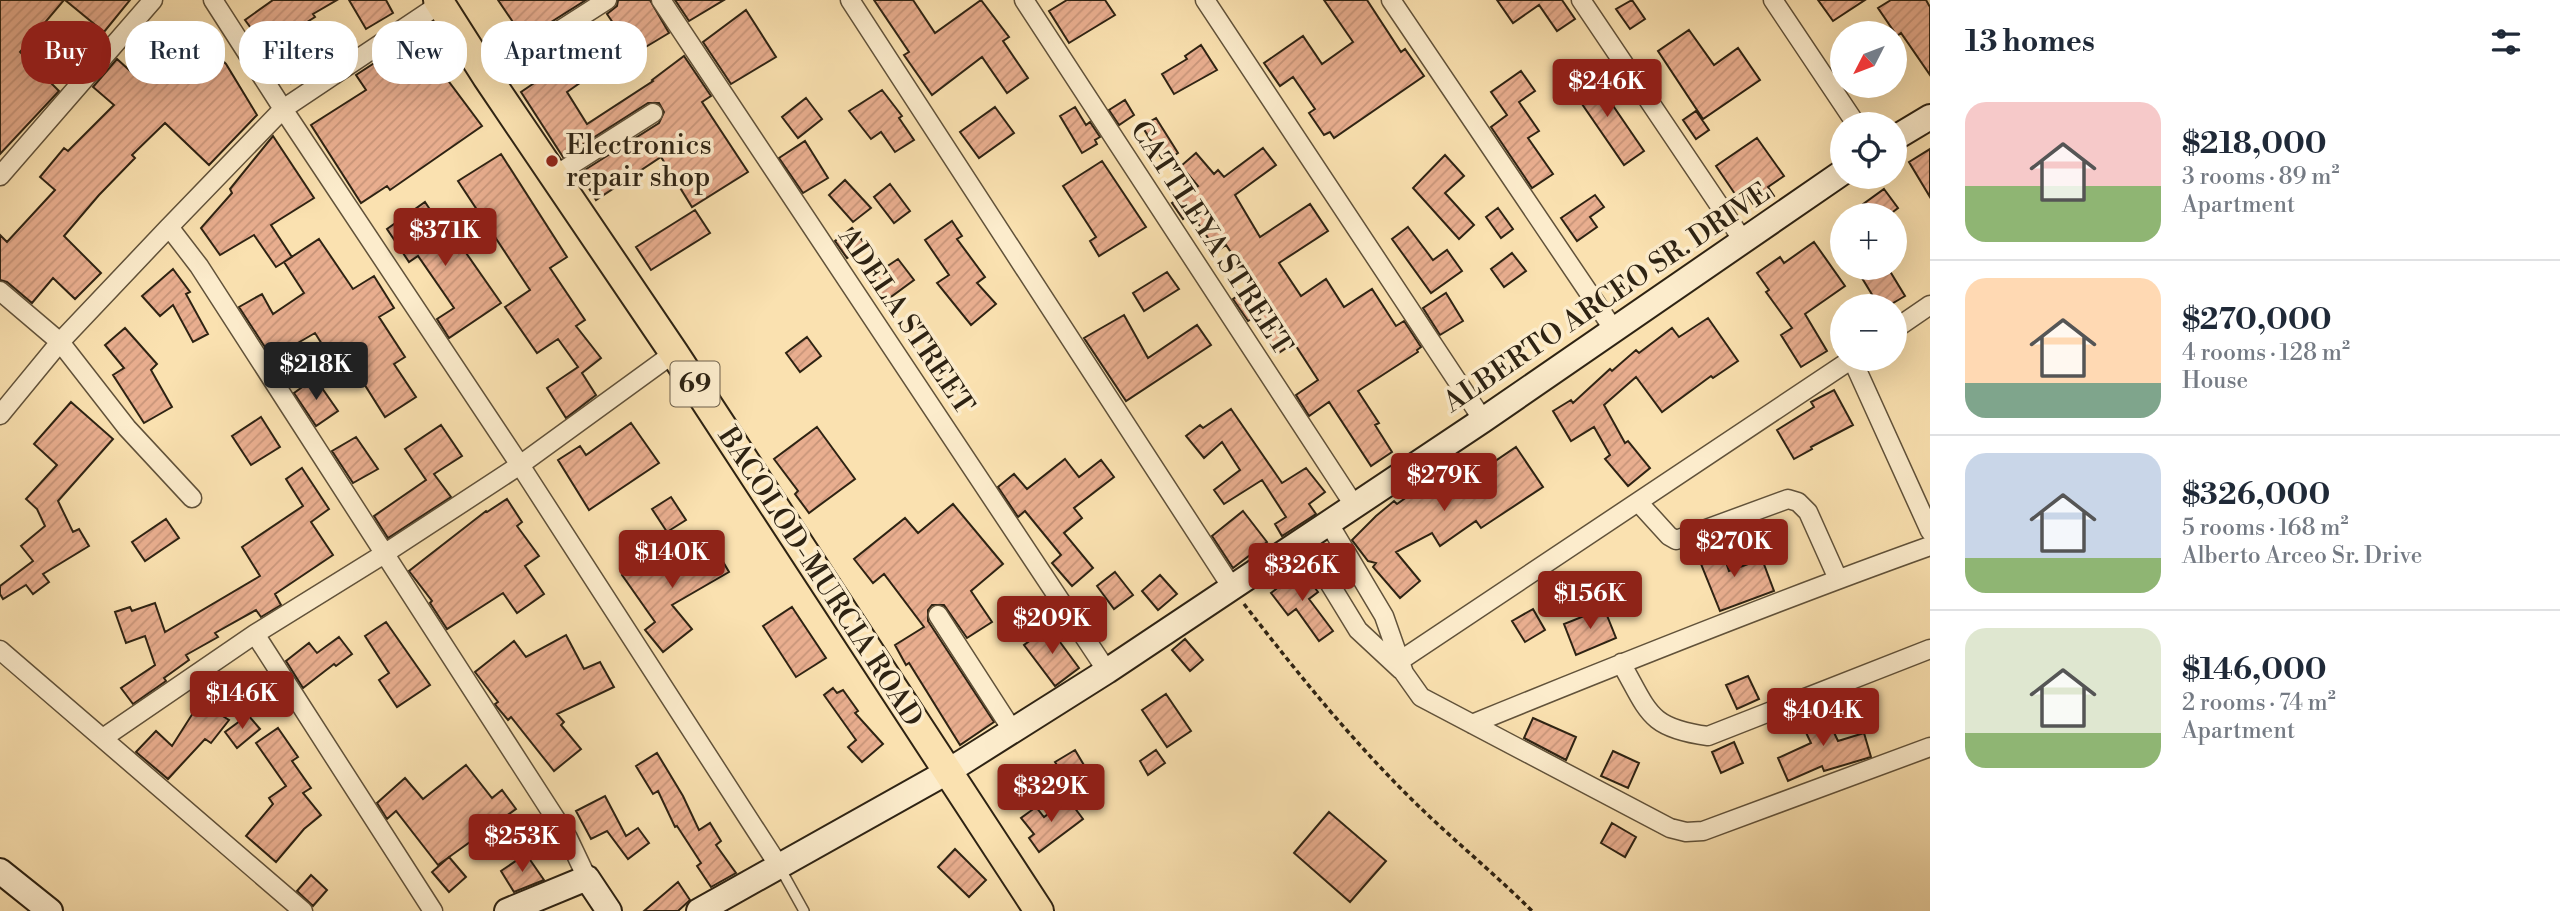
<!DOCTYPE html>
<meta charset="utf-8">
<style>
:root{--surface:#fff;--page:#f2f2f3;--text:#1f2937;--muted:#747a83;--line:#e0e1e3;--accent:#8f2418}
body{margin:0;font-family:"Libre Bodoni",serif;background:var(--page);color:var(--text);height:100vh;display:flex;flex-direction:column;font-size:26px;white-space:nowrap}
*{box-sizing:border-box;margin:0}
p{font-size:23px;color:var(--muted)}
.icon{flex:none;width:38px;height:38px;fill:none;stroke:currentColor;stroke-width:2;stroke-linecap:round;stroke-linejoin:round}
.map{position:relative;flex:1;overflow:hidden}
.details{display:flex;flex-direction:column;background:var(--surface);width:630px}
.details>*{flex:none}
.banner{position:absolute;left:21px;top:21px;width:665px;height:63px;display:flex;gap:14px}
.needle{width:46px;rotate:228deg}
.fabs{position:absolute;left:1830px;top:21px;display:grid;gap:14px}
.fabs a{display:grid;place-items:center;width:77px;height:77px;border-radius:50%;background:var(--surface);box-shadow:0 7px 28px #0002;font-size:35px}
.price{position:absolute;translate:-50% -60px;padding:0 16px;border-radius:7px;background:var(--accent);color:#fff;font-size:23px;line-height:46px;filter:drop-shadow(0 2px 4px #0008)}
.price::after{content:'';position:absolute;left:50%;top:42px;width:21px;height:16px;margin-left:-10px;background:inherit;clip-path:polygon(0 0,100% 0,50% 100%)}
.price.current{background:#222;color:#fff}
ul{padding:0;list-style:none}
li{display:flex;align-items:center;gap:21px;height:175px;padding:0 35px}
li+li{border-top:2px solid var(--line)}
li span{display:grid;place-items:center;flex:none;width:196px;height:140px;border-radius:21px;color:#555}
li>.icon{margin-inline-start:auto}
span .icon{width:84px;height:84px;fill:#fffc;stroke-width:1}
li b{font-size:30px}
h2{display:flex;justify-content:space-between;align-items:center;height:84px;padding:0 35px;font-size:30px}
.pill{padding:0 24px;border-radius:28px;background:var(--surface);box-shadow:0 7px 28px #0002;font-size:24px;line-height:63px}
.pill.current{background:var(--accent);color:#fff}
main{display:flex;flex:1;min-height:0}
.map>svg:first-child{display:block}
.building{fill:url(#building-hatch);stroke:#2e2313;stroke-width:2}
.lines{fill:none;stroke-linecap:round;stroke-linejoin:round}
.lane-casing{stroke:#61523a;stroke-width:12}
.street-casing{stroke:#61523a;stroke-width:21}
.secondary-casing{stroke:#2e2313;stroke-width:28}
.primary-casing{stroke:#2e2313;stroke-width:32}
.path{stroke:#2e2313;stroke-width:3.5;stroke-dasharray:5 3.5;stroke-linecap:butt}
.lane{stroke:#fceccc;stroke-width:9}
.street{stroke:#fceccc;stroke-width:18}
.secondary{stroke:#fceccc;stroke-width:24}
.primary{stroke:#fae1b0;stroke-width:28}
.poi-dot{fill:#8f2418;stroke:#fceccc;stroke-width:2.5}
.labels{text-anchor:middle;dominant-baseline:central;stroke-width:7;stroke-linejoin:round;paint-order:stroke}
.shield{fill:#fceccc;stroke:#6c5f4a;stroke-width:2}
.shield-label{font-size:26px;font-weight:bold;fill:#2e2313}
.poi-label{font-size:28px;fill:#2e2313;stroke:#fceccc;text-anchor:start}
.street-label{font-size:28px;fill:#2e2313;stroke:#fceccc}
</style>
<main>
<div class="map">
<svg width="1930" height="911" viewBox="0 0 1930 911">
<defs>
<pattern id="building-hatch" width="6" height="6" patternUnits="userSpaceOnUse" patternTransform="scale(1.75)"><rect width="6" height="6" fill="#e9ae8f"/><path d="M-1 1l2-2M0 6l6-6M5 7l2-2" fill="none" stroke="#c8957a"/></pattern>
</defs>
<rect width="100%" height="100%" fill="#fae1b0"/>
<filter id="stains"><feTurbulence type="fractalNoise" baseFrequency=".00286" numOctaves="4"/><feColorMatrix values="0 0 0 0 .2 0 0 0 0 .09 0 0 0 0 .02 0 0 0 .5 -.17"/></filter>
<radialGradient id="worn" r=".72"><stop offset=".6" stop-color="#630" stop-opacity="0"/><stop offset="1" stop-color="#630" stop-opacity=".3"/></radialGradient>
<!-- building -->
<path class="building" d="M0 0H64L20 52 59 91 0 154Z
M65 0H130L104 32Z
M273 0H337L313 14 315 17 304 24 328 53 291 83 245 20Z
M349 0H386L393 13 366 29Z
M498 0H586L521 41 513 30 517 28Z
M618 0H650L669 33 634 54 607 14 617 6Z
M675 0H724L689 21Z
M874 0H913L935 33 981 0 1009 37 1003 41 1028 78 1007 93 982 57 932 95 904 55 909 52Z
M1067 0H1105L1115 15 1069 43 1049 11Z
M1324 0H1367L1401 52 1405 49 1424 76 1334 138 1330 132 1324 135 1309 113 1315 109 1293 77 1280 86 1264 63 1303 36 1322 64 1353 42Z
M1497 0H1562L1575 19 1557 31 1539 5 1513 23Z
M1632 0 1645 19 1630 29 1616 9Z
M1818 0H1865L1833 21Z
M1891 0H1926L1930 7V75L1901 33 1897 36 1878 8Z
M746 10 776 57 731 84 703 42Z
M1689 30 1714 65 1738 48 1760 80 1703 119 1658 51Z
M419 34 443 70 441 71 482 126 390 190 387 186 361 203 311 125 366 90 356 75Z
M196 35 226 64 257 115 209 165 165 123 132 155 135 158 99 195 64 236 101 273 75 299 53 278 32 303 7 282 0 280V235L7 242 55 190 40 177 64 148 68 151 114 105 93 87 117 59 138 78 157 59 166 66Z
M1201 45 1217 70 1174 94 1162 74 1187 59 1185 56Z
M586 48 600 69 567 92 587 124 653 81 652 80 684 56 711 96 702 102 748 172 692 207 661 157 596 200 580 173 659 123 664 112 659 103H648L563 157 521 92Z
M1521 71 1535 91 1519 102 1539 131 1528 138 1553 174 1532 188 1491 127 1507 115 1491 92Z
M1590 72 1644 151 1624 165 1573 91V84Z
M882 90 902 116 899 118 914 140 895 152 881 132 871 139 849 111Z
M806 98 822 119 798 138 782 117Z
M1125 100 1134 115 1119 125 1109 110Z
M995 107 1014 133 979 158 960 132Z
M1075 107 1086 125 1090 122 1100 137 1095 140 1097 144 1082 153 1060 116Z
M1696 111 1709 130 1696 139 1683 120Z
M1156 118 1178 153 1164 162 1142 126Z
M273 136 314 198 271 225 292 257 276 267 254 235 220 255 201 228 232 193 230 189Z
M1757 138 1784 176 1768 187 1774 196 1756 208 1745 192 1737 197 1716 166Z
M805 141 828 178 803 193 779 158Z
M1263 148 1276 165 1235 195 1260 237 1310 204 1328 231 1279 263 1301 296 1326 279 1344 307 1372 289 1396 326 1404 321 1421 347 1417 350 1418 352 1358 391 1379 423 1375 425 1392 452 1371 466 1329 402 1309 416 1296 395 1318 380 1294 343 1277 354 1253 318 1248 321 1233 299 1253 285 1226 245 1217 251 1191 213 1183 219 1172 203 1198 186 1181 166 1196 153 1214 174 1218 170 1224 177Z
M1930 149V197L1909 162Z
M501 154 567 257 550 268 585 320 576 326 601 358 582 373 596 395 566 418 547 388 578 367 558 339 537 353 505 307 530 290 458 181Z
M1445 155 1464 176 1445 193 1474 225 1459 239 1413 188Z
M1102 161 1146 227 1099 256 1090 241 1096 237 1063 186Z
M845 180 871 208 853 222 829 195Z
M890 184 910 211 894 223 874 197Z
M1884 189 1898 208 1889 215H1848Z
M1595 195 1604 207 1590 217 1597 227 1577 241 1561 218Z
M425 202 459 253 464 250 501 303 449 338 437 319 454 308 418 256 409 262 387 229Z
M1498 208 1513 229 1501 238 1486 217Z
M695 210 710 233 651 270 636 247Z
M952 221 962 236 957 239 985 277 977 283 996 304 971 325 937 283 949 275 925 240Z
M1408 227 1433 260 1447 250 1462 271 1431 293 1392 239Z
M852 228 866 245 847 258 835 241Z
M319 239 353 289 374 276 394 308 379 317 405 357 394 364 416 397 385 417 344 352 332 360 315 333 272 358 239 307 262 294 273 314 304 293 284 262Z
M1814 242 1845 286 1805 314 1827 351 1801 367 1781 335 1792 328 1766 292 1769 290 1757 273 1780 257 1784 263Z
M1512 253 1526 271 1504 287 1491 269Z
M898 259 914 280 884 302 868 279Z
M1880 268H1888L1905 296 1888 306H1879L1862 278Z
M173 269 190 292 186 294 208 334 193 342 173 305 160 316 142 296Z
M1167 272 1179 289 1144 311 1133 293Z
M1446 293 1463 321 1440 335 1423 308Z
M1124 315 1148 358 1197 325 1211 345 1126 401 1084 338Z
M1708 318 1738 361 1713 378 1711 376 1662 412 1636 377 1604 405 1625 443 1628 441 1650 468 1628 486 1605 459 1610 455 1594 427 1571 441 1553 411 1571 400 1573 403 1610 369 1612 371 1636 350 1639 353 1672 328 1679 337Z
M125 328 157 364 151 370 172 407 144 423 113 375 124 368 105 345Z
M807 337 821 356 800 372 786 353Z
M315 378 338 411 316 426 294 393Z
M1834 390 1853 425 1811 447 1812 449 1794 459 1777 430 1814 407 1811 402Z
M71 402 113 439 58 501 73 532 79 529 89 546 43 574 49 582 33 594 26 585 3 599 0 594V586L33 561 21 546 45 526 37 509 26 499 57 465 34 444Z
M1231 409 1282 483 1306 468 1325 492 1309 504 1316 514 1282 536 1275 524 1286 517 1262 480 1224 504 1214 490 1240 470 1222 442 1204 458 1186 436 1200 425 1203 428Z
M261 417 280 447 251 465 232 436Z
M631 423 659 463 589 510 558 460 580 446 586 455Z
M441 425 462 456 434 474 451 497 388 538 374 516 426 480 405 449Z
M817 427 855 479 809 513 795 494 798 491 774 459Z
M356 437 378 469 353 483 332 451Z
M1516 447 1543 487 1481 528 1476 521 1440 546 1432 533 1396 552 1420 581 1400 598 1373 567 1376 563 1368 561 1352 540 1376 516 1394 501 1397 504 1421 487 1423 491 1468 461 1476 474Z
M1065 459 1079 477 1101 460 1114 477 1074 508 1082 518 1064 533 1093 568 1072 586 1052 563 1061 555 1025 511 1018 517 998 487 1014 474 1027 489Z
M302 468 329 509 311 522 333 555 275 594 281 605 261 617 256 610 215 633 218 637 186 655 189 660 164 678 166 681 133 704 121 688 155 665 145 636 126 643 115 612 130 607 132 611 155 603 165 632 260 576 242 547 303 506 286 479Z
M671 497 686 520 667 532 652 509Z
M507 499 522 522 517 526 539 556 525 566 544 594 517 613 503 593 447 629 430 603 432 601 409 571 486 511 487 512Z
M953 504 1003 564 971 591 992 622 967 638 944 605H932L928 610V621L994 722 960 745 909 663 906 665 895 645 924 627 884 574 873 583 854 559 905 518 918 533Z
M1243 511 1267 542 1233 568 1212 536Z
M166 519 179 538 145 561 132 542Z
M712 543 729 572 672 605 692 629 663 652 645 630 655 622 622 575 657 550 670 568Z
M1720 545 1729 571 1762 559 1774 591 1720 611 1697 554Z
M1301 570 1318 592 1309 599 1333 631 1319 641 1296 609 1288 615 1271 593Z
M1115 572 1133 595 1114 609 1097 586Z
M1160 575 1177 594 1158 610 1142 591Z
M792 607 826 658 796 677 763 626Z
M1604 608 1616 638 1576 655 1564 624Z
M1533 609 1545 630 1525 642 1512 621Z
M386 622 430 685 397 707 379 680 389 673 365 636Z
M1049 627 1079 668 1055 686 1024 645Z
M566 635 584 669 600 662 614 687 557 714 564 722 561 725 581 749 554 771 511 717 508 720 497 707 495 704 498 702 475 672 514 641 526 657Z
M339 637 352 654 336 666 334 664 303 688 286 661 309 643 317 653Z
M1185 639 1203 660 1190 671 1172 650Z
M1748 676 1759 699 1737 709 1726 685Z
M833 688 837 693 843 690 858 711 855 713 883 744 862 762 848 747 856 740 824 695Z
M1166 694 1191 731 1167 747 1142 710Z
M200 702 229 720 211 743 205 739 168 779 136 752 156 731 172 746Z
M1822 707 1838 741 1864 733 1871 757 1824 771 1822 766 1788 781 1778 758 1811 743 1799 718Z
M248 715 260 729 237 748 225 732Z
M1533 718 1576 737 1566 760 1524 738Z
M278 728 298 757 292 761 311 788 303 793 321 815 304 829 276 862 246 836 273 804 269 798 286 786 256 743Z
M1734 742 1743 763 1721 773 1712 752Z
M1075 750 1094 782 1075 794 1055 762Z
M1156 750 1165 763 1148 775 1140 761Z
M1613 751 1639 763 1628 788 1601 776Z
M657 753 683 796 699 830 710 823 721 841 716 845 736 873 711 887 697 866 701 863 677 826 675 827 658 791 653 794 636 766Z
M466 765 492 798 502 790 516 809 438 865 396 811 387 819 377 803 405 778 423 799Z
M605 796 626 836 638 828 649 843 628 859 607 831 591 839 576 811Z
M1068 799 1083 819 1039 852 1029 838 1034 834 1021 818 1036 807 1044 817Z
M1329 812 1386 861 1350 902 1294 853Z
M1612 823 1636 837 1625 857 1601 843Z
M955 849 986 880 969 897 938 867Z
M526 854 544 880 514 892 501 871Z
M449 857 466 877 449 892 432 872Z
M311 875 327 890 313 906 297 891Z
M678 882 690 900 678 911H644Z"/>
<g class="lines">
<!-- lane casing -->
<g class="lane-casing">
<path id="lane" d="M779 866 804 911"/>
</g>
<!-- street casing -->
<g class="street-casing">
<path id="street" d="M213 0 283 109 520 465 779 866
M661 0 1107 671
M850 0 1231 586
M1024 0 1354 505
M1205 0 1483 420
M1391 0 1614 330
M1581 0 1744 242
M1773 0 1856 124
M487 77 607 0
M0 176 153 0
M554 176 653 113
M169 227 283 109 440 4
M0 291 60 342 127 428 192 498
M1895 329 1930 305
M1852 359 1930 531
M0 415 60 342 169 227 199 266 568 838 587 878
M1638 502 1669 536 1676 540 1788 499 1798 502 1808 512 1838 579
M1328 522 1384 616 1404 673 1421 697 1670 828 1686 832 1703 831 1930 747
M1303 540 1358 630 1401 670
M938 615 1013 731
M255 634 433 911
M0 650 303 911
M1621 663C1649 712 1648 728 1708 736L1930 649
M1395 664 1852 359
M1472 724C1624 662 1776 601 1930 546
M103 738 255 634 384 554 520 465 674 353"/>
</g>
<!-- secondary casing -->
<g class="secondary-casing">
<path id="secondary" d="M1895 138 1930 117
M0 871 50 911
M507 911 587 878 609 911
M699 911 947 772 1107 671 1483 420 1843 172"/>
</g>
<!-- primary casing -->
<g class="primary-casing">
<path id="primary" d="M438 0 487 77 674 353 1039 911"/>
</g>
<!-- path -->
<path class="path" d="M1244 604C1302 679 1361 752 1430 817 1464 849 1499 878 1532 911"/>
<!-- lane -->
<use href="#lane" class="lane"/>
<!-- street -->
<use href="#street" class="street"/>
<!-- secondary -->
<use href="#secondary" class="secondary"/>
<!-- primary -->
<use href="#primary" class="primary"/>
</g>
<!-- markers -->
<circle class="poi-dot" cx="552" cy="161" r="7"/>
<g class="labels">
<!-- shield labels -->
<rect class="shield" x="670.5" y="361.5" width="49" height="45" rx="5"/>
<g class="shield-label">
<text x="695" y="384">69</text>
</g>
<!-- poi labels -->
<g class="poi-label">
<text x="566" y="145">Electronics<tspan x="566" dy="32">repair shop</tspan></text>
</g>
<!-- street labels -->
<g class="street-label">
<text transform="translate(1211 238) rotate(57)">CATTLEYA STREET</text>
<text transform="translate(1607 298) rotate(-34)">ALBERTO ARCEO SR. DRIVE</text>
<text transform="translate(906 321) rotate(56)">ADELA STREET</text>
<text transform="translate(820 577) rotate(57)">BACOLOD-MURCIA ROAD</text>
</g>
</g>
<rect width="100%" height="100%" filter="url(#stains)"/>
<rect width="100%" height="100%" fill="url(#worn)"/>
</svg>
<div class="fabs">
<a><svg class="needle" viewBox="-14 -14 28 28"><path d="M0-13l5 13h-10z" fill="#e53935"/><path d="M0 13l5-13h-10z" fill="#747a83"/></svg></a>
<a><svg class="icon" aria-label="locate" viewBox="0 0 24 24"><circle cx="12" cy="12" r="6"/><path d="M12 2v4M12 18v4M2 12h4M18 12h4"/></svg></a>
<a>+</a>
<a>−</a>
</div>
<b class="price" style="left:1607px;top:119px">$246K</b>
<b class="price" style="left:445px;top:268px">$371K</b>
<b class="price current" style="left:316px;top:402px">$218K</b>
<b class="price" style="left:1444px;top:513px">$279K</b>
<b class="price" style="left:1734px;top:579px">$270K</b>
<b class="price" style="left:672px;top:590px">$140K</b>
<b class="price" style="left:1302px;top:603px">$326K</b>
<b class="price" style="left:1590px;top:631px">$156K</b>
<b class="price" style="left:1052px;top:656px">$209K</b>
<b class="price" style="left:242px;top:731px">$146K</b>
<b class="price" style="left:1823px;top:748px">$404K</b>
<b class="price" style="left:1051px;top:824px">$329K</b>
<b class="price" style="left:522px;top:874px">$253K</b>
<div class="banner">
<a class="pill current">Buy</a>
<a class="pill">Rent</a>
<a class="pill">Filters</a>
<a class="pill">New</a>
<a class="pill">Apartment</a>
</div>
</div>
<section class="details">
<h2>13 homes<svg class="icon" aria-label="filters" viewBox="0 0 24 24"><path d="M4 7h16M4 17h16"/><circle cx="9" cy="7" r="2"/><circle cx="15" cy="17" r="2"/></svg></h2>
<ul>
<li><span style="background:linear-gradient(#f6c9c9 60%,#8fb573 0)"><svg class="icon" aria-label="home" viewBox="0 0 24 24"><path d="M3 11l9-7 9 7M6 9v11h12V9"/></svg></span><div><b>$218,000</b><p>3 rooms · 89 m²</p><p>Apartment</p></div></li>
<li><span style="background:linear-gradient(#ffd9b3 75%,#7fa58c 0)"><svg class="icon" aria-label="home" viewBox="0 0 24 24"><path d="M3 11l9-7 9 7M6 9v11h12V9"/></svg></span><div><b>$270,000</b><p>4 rooms · 128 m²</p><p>House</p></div></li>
<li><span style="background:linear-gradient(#c9d6e8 75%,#8fb573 0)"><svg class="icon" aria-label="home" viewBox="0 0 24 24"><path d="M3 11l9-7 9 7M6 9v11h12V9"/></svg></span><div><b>$326,000</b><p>5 rooms · 168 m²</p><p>Alberto Arceo Sr. Drive</p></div></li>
<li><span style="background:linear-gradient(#dfe7d0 75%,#8fb573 0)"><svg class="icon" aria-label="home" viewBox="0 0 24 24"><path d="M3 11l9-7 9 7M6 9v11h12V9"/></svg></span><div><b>$146,000</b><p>2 rooms · 74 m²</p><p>Apartment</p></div></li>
</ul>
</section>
</main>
